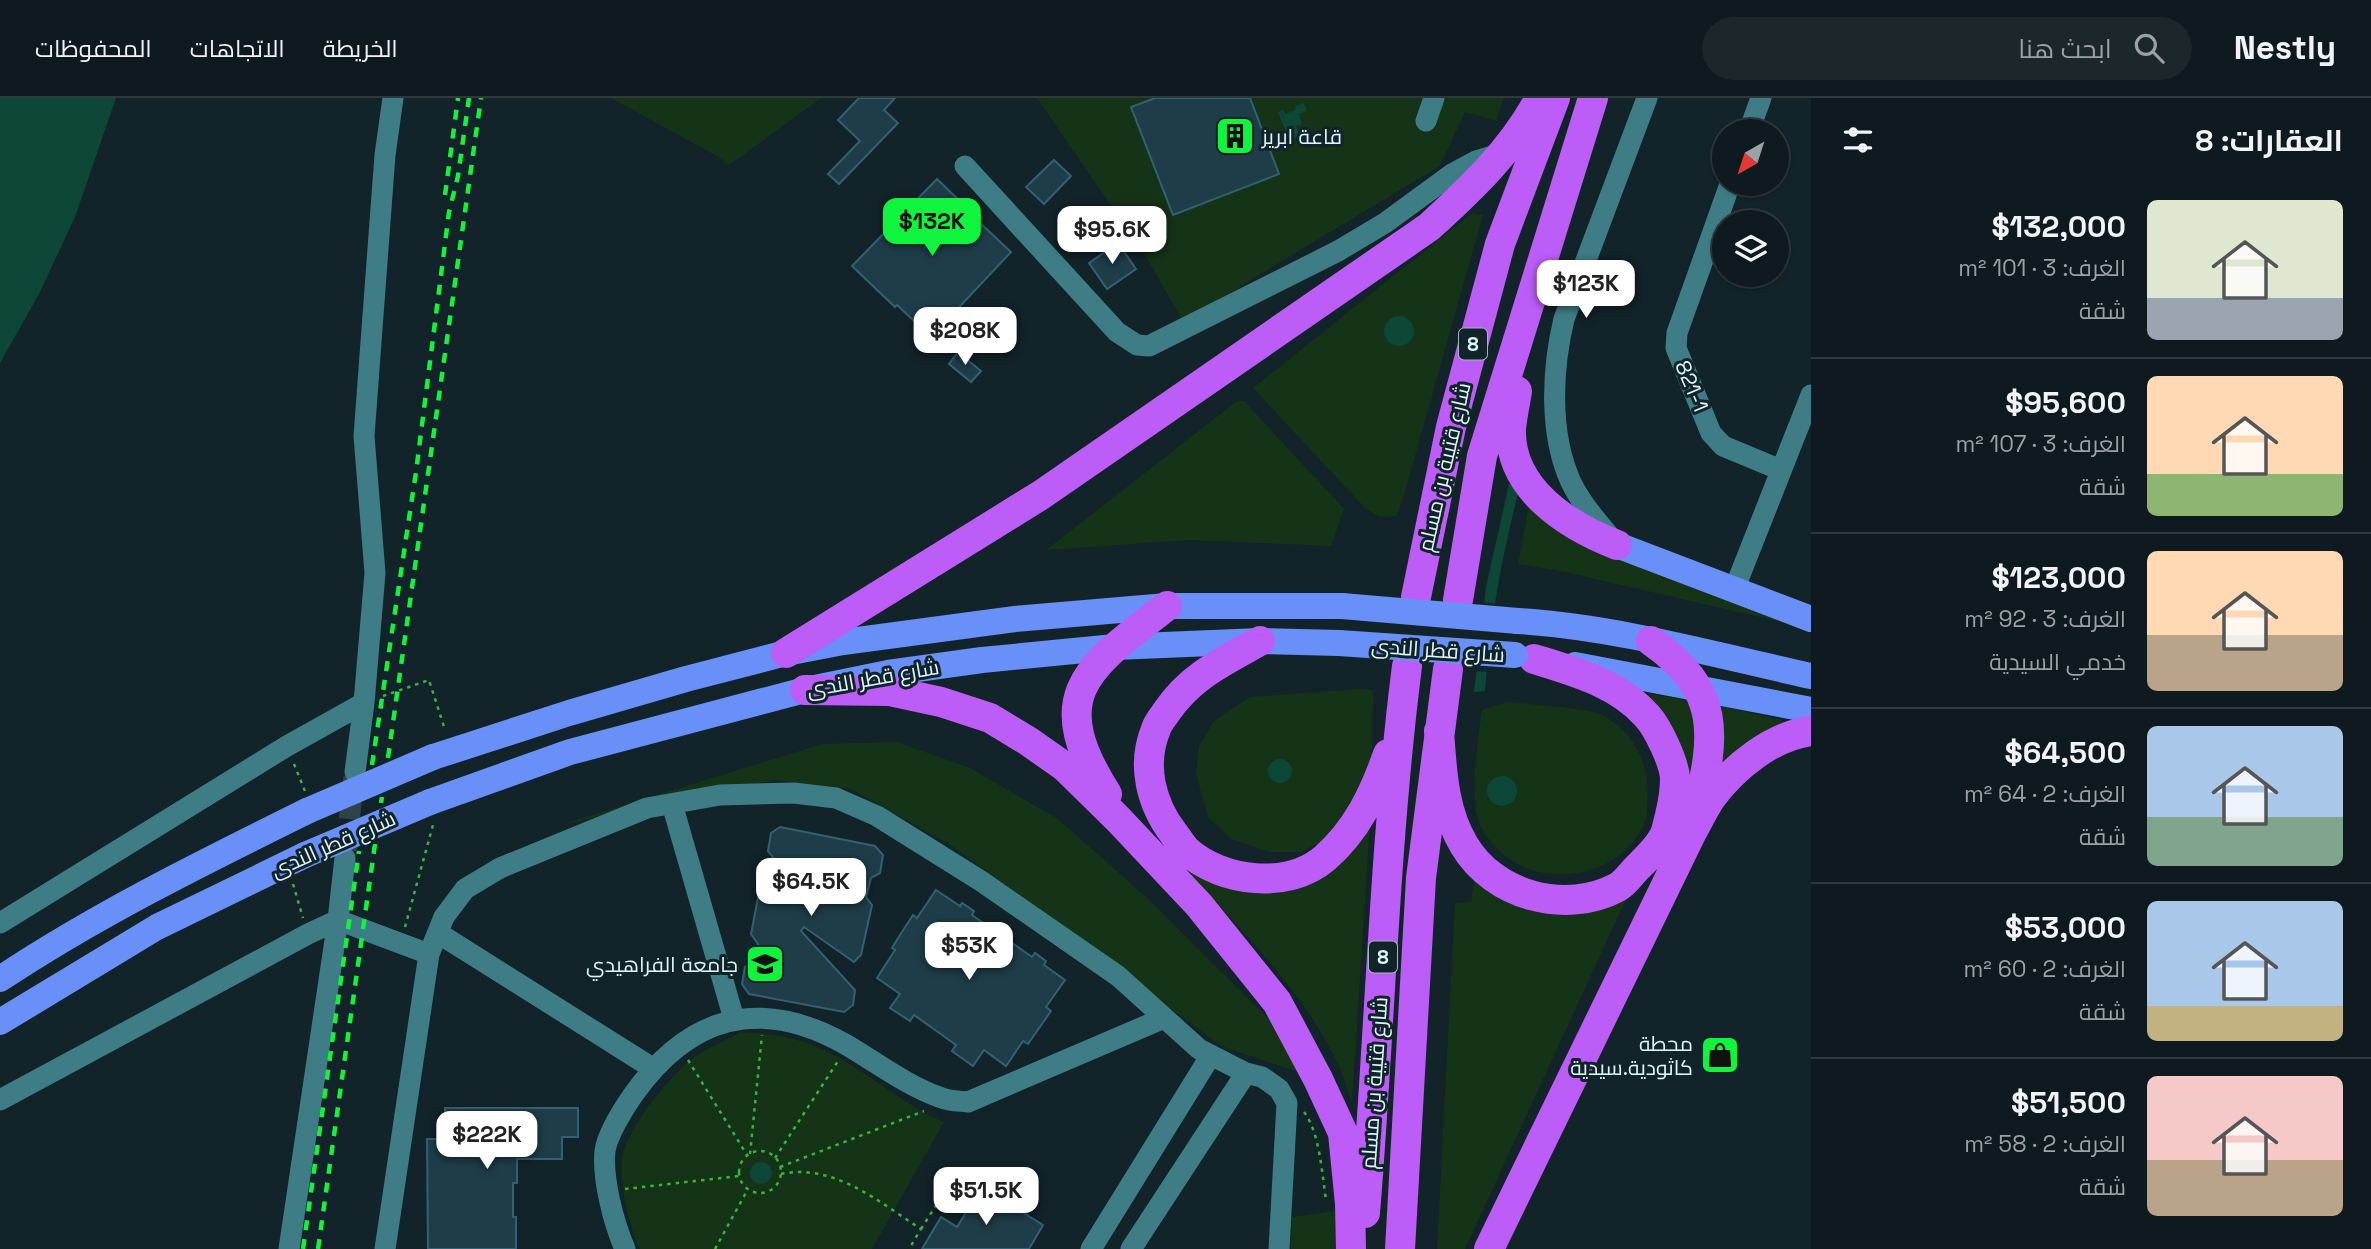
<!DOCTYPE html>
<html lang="ar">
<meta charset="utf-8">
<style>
:root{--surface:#0e1a1f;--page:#1c272c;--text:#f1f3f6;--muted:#9ba1a4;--line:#2e383d;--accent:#11f43d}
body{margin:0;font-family:"Space Grotesk",Cairo,sans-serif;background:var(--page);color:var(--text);direction:rtl;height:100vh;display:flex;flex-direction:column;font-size:26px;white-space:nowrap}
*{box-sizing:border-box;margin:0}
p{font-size:23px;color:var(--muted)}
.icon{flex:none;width:38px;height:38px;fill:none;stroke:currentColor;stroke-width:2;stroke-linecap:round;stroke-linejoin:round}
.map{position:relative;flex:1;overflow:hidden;direction:ltr}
.side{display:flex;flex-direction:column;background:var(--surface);width:560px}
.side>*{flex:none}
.needle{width:46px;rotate:219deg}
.fabs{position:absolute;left:1712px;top:21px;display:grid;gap:14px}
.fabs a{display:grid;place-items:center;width:77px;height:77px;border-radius:50%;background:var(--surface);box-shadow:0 2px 5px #0004,0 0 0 2px var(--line);font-size:35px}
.price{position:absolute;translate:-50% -60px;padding:0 16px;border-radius:14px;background:#fff;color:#222;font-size:23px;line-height:46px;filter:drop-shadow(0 2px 4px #0008)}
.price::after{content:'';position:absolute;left:50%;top:42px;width:21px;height:16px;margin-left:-10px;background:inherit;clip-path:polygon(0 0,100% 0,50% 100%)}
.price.on{background:var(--accent);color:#111}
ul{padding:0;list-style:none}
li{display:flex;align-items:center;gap:21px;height:175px;padding:0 28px}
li+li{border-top:2px solid var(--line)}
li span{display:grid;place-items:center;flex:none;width:196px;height:140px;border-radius:10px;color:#555}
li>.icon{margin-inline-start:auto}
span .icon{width:84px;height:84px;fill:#fffc;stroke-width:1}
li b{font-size:30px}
h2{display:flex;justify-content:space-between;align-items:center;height:84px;padding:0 28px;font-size:30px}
header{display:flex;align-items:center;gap:42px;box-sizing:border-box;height:98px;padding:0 35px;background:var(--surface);border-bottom:2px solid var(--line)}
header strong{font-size:33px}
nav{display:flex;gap:38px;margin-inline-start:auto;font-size:24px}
.search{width:490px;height:63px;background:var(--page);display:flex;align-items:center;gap:18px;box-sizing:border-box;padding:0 24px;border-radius:38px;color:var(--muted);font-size:26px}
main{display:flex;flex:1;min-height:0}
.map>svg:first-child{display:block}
.green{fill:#153317}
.water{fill:#0d4737}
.pier{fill:#122329}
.building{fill:#1f3d49;stroke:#326174;stroke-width:2}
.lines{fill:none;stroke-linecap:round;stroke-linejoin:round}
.minor-tunnel{stroke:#304349;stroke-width:21;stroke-dasharray:21 10;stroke-linecap:butt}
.path{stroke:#36b73b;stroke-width:2.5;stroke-dasharray:3.5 5;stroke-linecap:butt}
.minor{stroke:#3f7d86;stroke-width:21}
.major{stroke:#6890f8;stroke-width:26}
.highway{stroke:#bc5df8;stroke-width:30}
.rail{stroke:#11f43d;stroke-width:4.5;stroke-dasharray:10 9;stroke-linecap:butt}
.major-bridge{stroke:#6890f8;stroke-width:26}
.labels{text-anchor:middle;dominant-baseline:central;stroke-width:6;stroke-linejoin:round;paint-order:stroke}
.shield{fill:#122329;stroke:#9fb7bd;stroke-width:2}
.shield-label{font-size:19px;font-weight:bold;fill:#dcf6fd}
.poi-label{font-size:21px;fill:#dcf6fd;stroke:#122329;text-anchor:end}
.street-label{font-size:21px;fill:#dcf6fd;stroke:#122329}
</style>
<header>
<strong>Nestly</strong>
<div class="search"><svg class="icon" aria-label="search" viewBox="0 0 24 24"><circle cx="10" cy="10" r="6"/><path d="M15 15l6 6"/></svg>ابحث هنا</div>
<nav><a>الخريطة</a><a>الاتجاهات</a><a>المحفوظات</a></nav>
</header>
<main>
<section class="side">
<h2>العقارات: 8<svg class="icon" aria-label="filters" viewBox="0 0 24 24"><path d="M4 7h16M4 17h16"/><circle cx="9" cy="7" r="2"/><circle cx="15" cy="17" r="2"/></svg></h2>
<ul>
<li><span style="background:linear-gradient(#dfe7d0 70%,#9aa5b1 0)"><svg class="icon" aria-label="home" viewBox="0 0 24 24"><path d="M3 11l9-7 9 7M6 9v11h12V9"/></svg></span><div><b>$132,000</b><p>الغرف: 3 · 101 m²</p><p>شقة</p></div></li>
<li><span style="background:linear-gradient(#ffd9b3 70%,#8fb573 0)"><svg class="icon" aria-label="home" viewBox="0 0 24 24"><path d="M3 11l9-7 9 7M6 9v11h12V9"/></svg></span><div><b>$95,600</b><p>الغرف: 3 · 107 m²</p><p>شقة</p></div></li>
<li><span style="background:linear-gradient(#ffd9b3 60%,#b9a48a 0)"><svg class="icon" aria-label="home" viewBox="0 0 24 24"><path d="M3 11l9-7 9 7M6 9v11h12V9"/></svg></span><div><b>$123,000</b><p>الغرف: 3 · 92 m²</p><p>خدمي السيدية</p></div></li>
<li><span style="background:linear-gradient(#a9c7e8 65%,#7fa58c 0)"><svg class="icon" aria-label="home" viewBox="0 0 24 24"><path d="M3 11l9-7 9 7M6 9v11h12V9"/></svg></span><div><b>$64,500</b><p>الغرف: 2 · 64 m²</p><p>شقة</p></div></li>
<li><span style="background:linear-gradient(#a9c7e8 75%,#c2b280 0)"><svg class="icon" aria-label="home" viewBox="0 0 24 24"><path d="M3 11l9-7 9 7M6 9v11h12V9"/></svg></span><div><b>$53,000</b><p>الغرف: 2 · 60 m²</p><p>شقة</p></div></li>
<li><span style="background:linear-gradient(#f6c9c9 60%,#b9a48a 0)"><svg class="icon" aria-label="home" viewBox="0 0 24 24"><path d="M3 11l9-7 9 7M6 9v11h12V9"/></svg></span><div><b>$51,500</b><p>الغرف: 2 · 58 m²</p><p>شقة</p></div></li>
</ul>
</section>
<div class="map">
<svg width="1811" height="1151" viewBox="0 0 1811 1151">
<rect width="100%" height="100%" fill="#122329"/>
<!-- green -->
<path class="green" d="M611 0H821L728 68 722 61Z
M1037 0H1504L1496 23 1465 14 1440 68 1262 175 1191 220H1181L1145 157Z
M1472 115 1483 117 1405 394 1397 418 1380 419 1366 411 1253 290Z
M1237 303H1244L1344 411 1331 448 1189 442 1046 452Z
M1531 397 1811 531 1565 474 1518 466Z
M1359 591 1373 592 1372 657 1357 704 1331 739 1301 754H1269L1231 741 1208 719 1196 676 1199 648 1214 623 1250 599Z
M1648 596 1680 601 1696 608 1693 691 1647 600Z
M1507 604C1526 606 1589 610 1602 617 1636 635 1651 668 1647 705 1647 710 1647 716 1646 721 1634 756 1598 776 1563 776 1542 776 1525 773 1508 760 1496 751 1480 734 1477 718 1471 683 1477 647 1482 612Z
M1716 607 1782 622V627L1745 646 1715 673Z
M897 644 970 670 1058 721 1145 798 1271 923 1300 975 1221 948 952 748 851 691 776 682 560 727 822 646Z
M1370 725 1352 1004C1347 991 1343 977 1337 964 1303 892 1235 826 1182 767L1250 794Z
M1475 775 1628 797 1465 1151H1437L1455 805 1471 804Z
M740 934C762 935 783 937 804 944 855 961 895 1003 944 1024L872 1151H640C628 1125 620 1089 622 1061 625 1032 673 973 697 957 710 949 726 942 740 934Z
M1342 1112 1341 1151H1291L1292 1119Z"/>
<!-- water -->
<path class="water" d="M0 0H116L75 119 39 196 0 265Z
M1304 5 1307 13 1299 16 1302 26 1296 28 1300 38 1289 42 1278 14 1283 12 1285 16 1296 12 1295 8Z
M1384 233a15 15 0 1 1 30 0a15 15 0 1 1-30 0Z
M1509 386 1520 388C1502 456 1490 523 1485 593L1474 594 1486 489Z
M1268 673a12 12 0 1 1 24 0a12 12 0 1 1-24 0Z
M1487 693a15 15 0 1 1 30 0a15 15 0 1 1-30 0Z
M750 1075a11 11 0 1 1 22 0a11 11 0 1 1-22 0Z"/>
<!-- pier -->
<path class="pier" d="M1481 504 1497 506 1490 574 1472 573Z"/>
<!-- building -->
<path class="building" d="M859 0H895L884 12 898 25 839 86 828 76 860 43 838 22Z
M1155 0H1250L1279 76 1173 117 1131 9Z
M1054 62 1071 78 1044 106 1026 89Z
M937 81 965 108 967 106 982 120 978 123 1011 154 931 239 897 207 895 209 852 168Z
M1118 145 1136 171 1107 191 1089 165Z
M958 254 981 273 971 284 949 266Z
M780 729 875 748 883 757 880 775 871 780 866 799 872 807 861 857 854 864 804 829 801 833 855 892 853 907 844 914 749 896 742 886 745 869 753 865 758 846 751 836 761 784 770 781 775 762 768 753 771 735Z
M936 792 960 808 962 805 974 813 972 817 1032 859 1035 855 1046 863 1044 867 1065 882 1046 909 1051 913 1028 946 1023 943 1006 968 984 952 973 968 952 953 956 947 914 917 910 923 890 910 900 896 877 880 895 852 892 850 900 837 913 817 917 820Z
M445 1010H578V1039H562V1061H517V1085H513V1119H516V1151H428L427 1041H445Z
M982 1089 1043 1127 1029 1151H922L941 1119 957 1129Z"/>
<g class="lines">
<!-- minor-tunnel -->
<path class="minor-tunnel" d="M346 752 354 679"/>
<!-- path -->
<path class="path" d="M383 598 429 582 445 632
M294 666 305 693
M293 786 303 820
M405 829 433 727
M688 962 747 1057
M1304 1014C1320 1035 1322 1077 1326 1102
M739 1074a21 21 0 1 1 42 0a21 21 0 1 1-42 0Z
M750 1056 762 937
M775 1060 838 963
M780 1069 924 1013
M781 1076C834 1065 879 1104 921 1131L909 1151
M625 1091 739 1078
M921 1131 942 1098 963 1110
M715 1151 748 1091"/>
<!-- minor -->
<path class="minor" d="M1426 23 1434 0
M1749 33 1761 0
M965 68 1117 234 1137 247 1149 248 1338 153 1385 125 1452 76 1476 63 1502 55
M1730 86 1677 235 1676 250 1711 335 1723 348 1781 372
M1611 440C1596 422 1580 404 1570 382 1549 334 1552 271 1564 221L1647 0
M1734 492 1811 297
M355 674 364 605 375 475 364 338 385 57 393 0
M672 706 734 921
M0 825 287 648 364 605
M438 835 654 971
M0 1002 308 836 338 822 429 856
M289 1151 338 822 345 760
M385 1151 429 856 444 819 465 791 500 770 647 710 720 697 794 695 836 700 877 718 981 783 1118 878 1199 951 1246 975 1262 979 1279 991 1287 1005 1279 1151
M625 1151C614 1126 602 1081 605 1053 607 1037 624 1010 633 997 689 918 759 898 845 946 876 964 907 988 942 1000 949 1003 959 1003 968 1004L1164 920
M1091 1151 1211 957
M1131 1151 1246 975"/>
<!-- major -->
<path class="major" d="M1617 447 1811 521
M1518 523C1616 529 1715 557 1811 578
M1575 567 1811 612
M433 659 569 615 686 581 786 555 843 544 1015 521 1167 508H1342
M430 704 570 654 805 592 888 575 982 562 1115 549 1260 543 1339 545
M0 881C98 816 202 765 307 713
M0 924 157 829 305 757"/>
<!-- highway -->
<path class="highway" d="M1517 293C1515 306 1512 319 1511 331 1509 391 1568 428 1617 447
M1416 499 1451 329 1500 146 1555 0
M1458 502 1482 358 1593 0
M1260 543C1224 563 1191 578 1167 613 1164 618 1158 624 1156 631 1141 667 1151 706 1174 736 1178 741 1182 748 1187 753 1222 784 1288 792 1325 760 1357 732 1374 696 1388 656
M1651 543C1721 592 1716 636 1697 713
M786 555 1041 397 1429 129C1472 90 1512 52 1540 0
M805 592 890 593 941 604 990 620 1028 643 1065 669 1118 721 1199 807 1277 904 1318 981 1343 1035 1350 1106 1351 1151
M1439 633C1442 672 1443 712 1464 747 1494 798 1566 817 1618 789 1625 785 1631 776 1637 770 1646 761 1658 750 1664 738 1667 732 1668 724 1670 717 1673 705 1675 693 1675 680 1674 664 1658 630 1647 618 1618 585 1573 573 1534 561
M1107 696C1043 596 1088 569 1167 508
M1365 1115C1380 933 1384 749 1407 568
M1400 1151 1421 780 1448 571
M1489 1151 1692 734C1698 723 1704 711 1711 700 1734 669 1772 638 1811 633"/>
<!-- rail -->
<path class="rail" d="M445 97 458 0
M388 660 481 0
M372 667 416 374 449 114 458 78 469 0
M381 705 382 699
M303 1151 359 753
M318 1151 375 746"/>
<!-- major-bridge -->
<path class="major-bridge" d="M1342 508 1518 523
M1339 545 1515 557
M307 713 433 659
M305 757 430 704"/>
</g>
<!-- icons -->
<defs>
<g id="building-square" transform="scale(2.0125)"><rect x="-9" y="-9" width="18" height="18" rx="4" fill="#11f43d" stroke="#122329"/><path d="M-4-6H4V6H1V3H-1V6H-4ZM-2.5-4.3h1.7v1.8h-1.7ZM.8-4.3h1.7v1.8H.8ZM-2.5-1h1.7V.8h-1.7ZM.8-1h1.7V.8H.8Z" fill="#111"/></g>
<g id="university-square" transform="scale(2.0125)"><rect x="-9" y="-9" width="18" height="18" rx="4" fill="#11f43d" stroke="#122329"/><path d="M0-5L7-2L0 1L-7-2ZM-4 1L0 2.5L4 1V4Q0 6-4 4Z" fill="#111"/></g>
<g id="shop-square" transform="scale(2.0125)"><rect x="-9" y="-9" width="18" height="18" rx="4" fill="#11f43d" stroke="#122329"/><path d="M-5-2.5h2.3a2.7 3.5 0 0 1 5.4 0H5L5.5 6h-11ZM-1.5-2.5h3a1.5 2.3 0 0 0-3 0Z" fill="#111"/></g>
</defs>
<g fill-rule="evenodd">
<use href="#building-square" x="1235" y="38"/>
<use href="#university-square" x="765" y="866"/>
<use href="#shop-square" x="1720" y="957"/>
</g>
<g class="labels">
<!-- shield labels -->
<g class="shield">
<rect x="1459" y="230.5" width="28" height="31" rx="5"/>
<rect x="1369" y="843.5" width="28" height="31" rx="5"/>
</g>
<g class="shield-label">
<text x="1473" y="246">8</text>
<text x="1383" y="859">8</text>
</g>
<!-- poi labels -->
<g class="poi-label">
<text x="1262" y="38" text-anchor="start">قاعة ابريز</text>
<text x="738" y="866">جامعة الفراهيدي</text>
<text x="1693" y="945">محطة<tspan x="1693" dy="24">كاثودية.سيدية</tspan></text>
</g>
<!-- street labels -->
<g class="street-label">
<text transform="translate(1692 288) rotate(67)">821-1</text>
<text transform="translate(1444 369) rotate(-77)">شارع قتيبة بن مسلم</text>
<text transform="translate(1438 552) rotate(4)">شارع قطر الندى</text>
<text transform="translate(873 580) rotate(-10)">شارع قطر الندى</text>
<text transform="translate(333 746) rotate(-24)">شارع قطر الندى</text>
<text transform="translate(1374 985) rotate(-86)">شارع قتيبة بن مسلم</text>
</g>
</g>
</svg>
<div class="fabs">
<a><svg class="needle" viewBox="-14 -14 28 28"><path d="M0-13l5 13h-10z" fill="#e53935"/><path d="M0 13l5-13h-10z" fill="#9ba1a4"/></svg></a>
<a><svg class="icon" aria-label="layers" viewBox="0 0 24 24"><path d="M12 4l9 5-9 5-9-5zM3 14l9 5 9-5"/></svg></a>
</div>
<b class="price on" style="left:932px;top:160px">$132K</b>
<b class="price" style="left:1112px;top:168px">$95.6K</b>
<b class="price" style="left:1586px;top:222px">$123K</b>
<b class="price" style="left:965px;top:269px">$208K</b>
<b class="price" style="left:811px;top:820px">$64.5K</b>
<b class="price" style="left:969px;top:884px">$53K</b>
<b class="price" style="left:487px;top:1073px">$222K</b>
<b class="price" style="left:986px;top:1129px">$51.5K</b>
</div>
</main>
